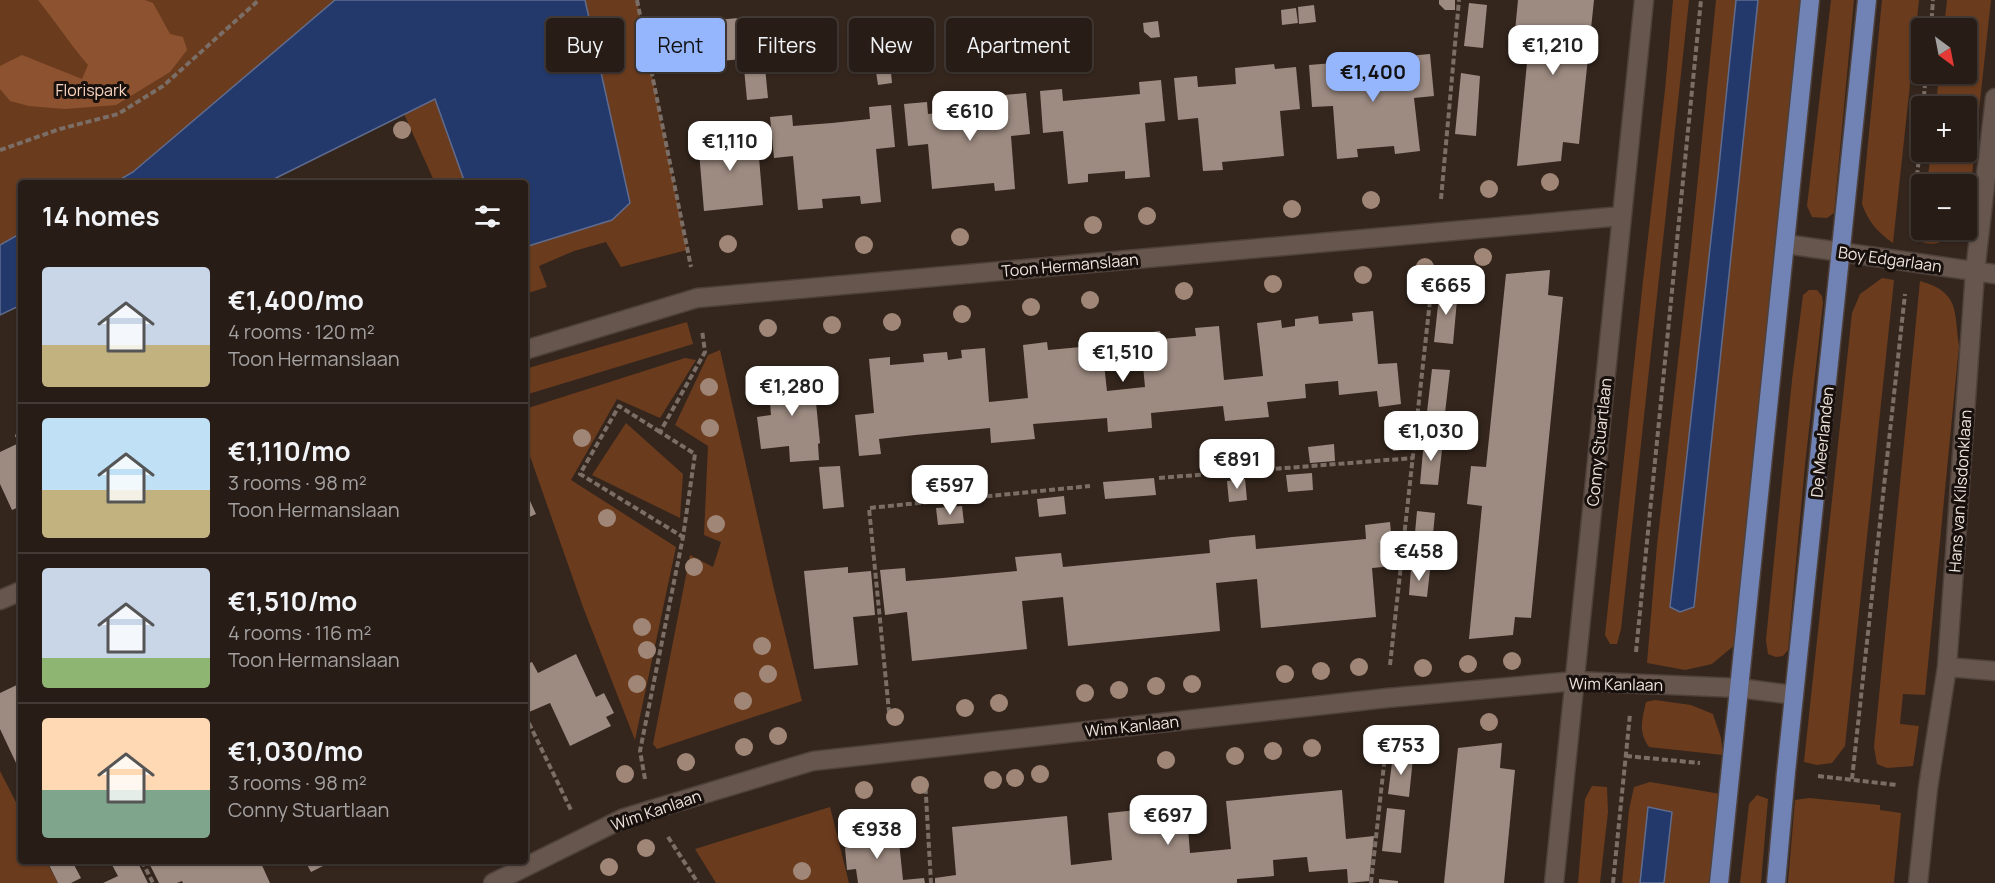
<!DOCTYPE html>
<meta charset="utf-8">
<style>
:root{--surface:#271c16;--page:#332923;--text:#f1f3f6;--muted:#a4a1a1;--line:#433a35;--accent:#95b6fd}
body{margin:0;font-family:Manrope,sans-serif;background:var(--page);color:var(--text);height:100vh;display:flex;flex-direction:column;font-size:22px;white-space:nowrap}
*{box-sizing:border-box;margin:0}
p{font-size:20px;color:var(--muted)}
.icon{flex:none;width:33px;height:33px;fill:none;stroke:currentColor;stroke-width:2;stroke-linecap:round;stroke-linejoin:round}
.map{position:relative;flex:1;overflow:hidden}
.details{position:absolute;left:18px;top:180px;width:510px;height:684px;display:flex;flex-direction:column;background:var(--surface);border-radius:6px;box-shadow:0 2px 4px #0004,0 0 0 2px var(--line)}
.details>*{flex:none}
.guide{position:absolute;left:546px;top:18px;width:570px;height:54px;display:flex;gap:12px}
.needle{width:39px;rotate:148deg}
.tools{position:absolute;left:1911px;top:18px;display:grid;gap:12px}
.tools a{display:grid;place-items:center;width:66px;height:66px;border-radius:6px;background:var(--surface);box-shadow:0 2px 4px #0004,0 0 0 2px var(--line);font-size:30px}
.price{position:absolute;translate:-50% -51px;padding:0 14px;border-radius:12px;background:#fff;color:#222;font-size:20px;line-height:39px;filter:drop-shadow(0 2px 3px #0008)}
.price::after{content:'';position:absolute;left:50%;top:36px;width:18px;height:14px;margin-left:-9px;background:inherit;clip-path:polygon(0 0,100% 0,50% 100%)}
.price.selected{background:var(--accent);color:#111}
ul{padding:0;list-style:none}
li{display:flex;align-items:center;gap:18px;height:150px;padding:0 24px}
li+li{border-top:2px solid var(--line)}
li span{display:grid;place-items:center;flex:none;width:168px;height:120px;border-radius:6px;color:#555}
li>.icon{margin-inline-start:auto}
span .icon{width:72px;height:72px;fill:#fffc;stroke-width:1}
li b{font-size:26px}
h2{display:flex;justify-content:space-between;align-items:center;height:72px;padding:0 24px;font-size:26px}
.pill{padding:0 21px;border-radius:6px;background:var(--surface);box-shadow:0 2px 4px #0004,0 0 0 2px var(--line);font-size:21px;line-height:54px}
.pill.selected{background:var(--accent);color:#111}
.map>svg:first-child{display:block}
.green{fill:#6b3b1d}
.forest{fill:#8d5331}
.water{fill:#23396b;stroke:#606c8e;stroke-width:1.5}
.building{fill:#9d8b81}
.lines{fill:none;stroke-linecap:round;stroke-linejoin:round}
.minor-casing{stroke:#4e413b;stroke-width:21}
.major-casing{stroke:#4e413b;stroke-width:21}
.path{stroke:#7a6e66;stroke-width:4;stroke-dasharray:6 3;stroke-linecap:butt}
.minor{stroke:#67564d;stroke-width:18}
.major{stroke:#7182b4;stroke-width:18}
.tree{fill:#a08677}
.labels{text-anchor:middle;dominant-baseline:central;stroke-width:6;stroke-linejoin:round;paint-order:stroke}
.park-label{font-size:16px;fill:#f9d5c1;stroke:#17100d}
.street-label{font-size:16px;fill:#eee4de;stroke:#17100d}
</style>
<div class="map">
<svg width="1995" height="883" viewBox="0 0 1995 883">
<rect width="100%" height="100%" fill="#34261d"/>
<!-- green -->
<path class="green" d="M0 0H335L133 172 114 183H21V233L0 245Z
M585 0H637L687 250 621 267 606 242 574 251 539 266 547 287 525 294V247L612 220 630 203Z
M1673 0H1689L1621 629 1617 644H1610L1605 635 1643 281 1665 90Z
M1716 0H1736L1718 176 1670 607 1680 612 1694 606 1758 0H1801L1737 612 1736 644 1712 664 1685 670 1647 663 1657 545 1691 247Z
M1831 0H1854L1834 213 1827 218 1812 217 1807 206Z
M1882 0H1919L1893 243C1878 233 1868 221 1862 204Z
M1947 0H1991L1967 220 1966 184H1927L1931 152H1966V106H1936L1939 74H1966V28H1944Z
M435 99 465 183H435L404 114Z
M1922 230H1956C1945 241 1938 247 1921 242Z
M1882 278 1894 280 1845 746 1832 763 1817 765 1804 762 1852 313 1860 294Z
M1920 281C1960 292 1954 311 1959 346L1925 695 1903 694 1900 724 1919 726 1913 766 1887 768 1877 764 1874 747Z
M1809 290H1817L1822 296 1823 303 1805 465 1788 650 1783 656 1776 657 1768 654 1766 640 1792 380 1803 295Z
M687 322 693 344 525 395V369Z
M720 350 773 585 802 701 657 749 653 744 690 555 713 567 721 542 704 535 708 446 675 425 708 355Z
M685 358 696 360 660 418 617 399 571 480 676 547 635 740 583 607 525 442V409Z
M626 423 683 474 680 518 592 475Z
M1655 700 1691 705 1713 714 1721 738 1723 755 1649 747C1638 731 1642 720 1646 702Z
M0 771 21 812V861H46L58 883H0Z
M1650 782 1721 794 1710 883H1664L1672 812 1648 807 1640 883H1622L1629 810 1634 787Z
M1592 786 1607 787 1608 812 1600 883H1578L1585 799Z
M1757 795 1768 799 1761 883H1740L1749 804Z
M1809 798 1880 805V810L1901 813 1894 883H1788L1795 800Z
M830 807 849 883H716L695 849Z"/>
<!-- forest -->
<path class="forest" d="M38 0H145L153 3 170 34 183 37 187 50 170 72 116 105 65 109 29 106 10 101 0 89V66L22 55 82 79 88 65C70 44 55 21 38 0Z"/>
<!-- water -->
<path class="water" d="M335 0H585L630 203 612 220 525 247V183H465L435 99 266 183H114L133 172Z
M1736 0H1758L1694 607 1680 612 1670 607 1718 176Z
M21 233V305L0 315V245Z
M1648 807 1672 812 1664 883H1640Z"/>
<!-- building -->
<path class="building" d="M1439 0H1455V10H1445L1439 4Z
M1518 0H1594L1579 144 1563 142 1561 161 1517 166 1530 32 1515 31Z
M1469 3 1487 5 1483 48 1464 46Z
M1314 5 1316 22 1299 24 1298 7Z
M1296 8 1298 23 1282 25 1281 10Z
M738 18 742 59 721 61 717 20Z
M920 18 923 40 897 43 895 21Z
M1158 21 1160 37 1151 38 1144 32 1143 23Z
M916 44 917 60 896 62 894 45Z
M891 49 892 61 871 64 870 51Z
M1430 54 1434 96 1414 98 1420 151 1395 154 1394 146 1357 149 1358 157 1337 159 1333 106 1312 107 1309 65 1370 60 1371 71 1409 68 1408 56Z
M764 57 768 98 747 100 743 58Z
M890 63 892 83 878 85 875 65Z
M1274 64 1275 69 1296 67 1300 109 1280 111 1284 156 1222 162 1223 170 1203 171 1198 118 1178 120 1174 78 1197 76 1198 87 1236 84 1235 68Z
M1461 73 1480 76 1476 136 1455 134Z
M1161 80 1165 121 1145 123 1150 177 1125 179V171L1088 174V182L1068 184 1063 131 1043 133 1040 91 1062 89 1063 101 1140 94 1139 82Z
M1026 93 1030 134 1011 136 1015 189 995 191 994 183 932 189 928 144 908 146 904 104 927 102 928 114 967 110 1005 106 1004 95Z
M891 105 895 147 876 149 881 202 861 204 860 196 822 199 823 208 798 210 793 156 774 158 770 117 792 115 793 126 832 123 870 119 869 107Z
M757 134 763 205 704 211 698 140Z
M1550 270 1548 295 1563 297 1531 618 1515 617 1513 635 1469 639 1482 506 1467 504 1471 466 1486 467 1506 274Z
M1440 287 1458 289 1453 344 1434 342Z
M1373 311 1378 364 1397 363 1401 404 1379 407 1377 391 1339 395 1338 381 1305 384 1306 398 1267 402 1269 417 1225 421 1223 406 1151 413 1152 428 1108 432 1107 418 1033 424 1035 439 991 443 990 428 915 435 879 439 881 454 859 456 855 415 874 413 869 359 890 357V365L924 362 923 354 947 352 948 360 962 358 961 350 985 348 989 402 1009 400 1028 398 1023 345 1047 342 1048 350 1081 347V339L1101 337 1107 391 1145 387 1140 334 1160 331 1162 339 1196 336 1195 328 1219 326 1224 380 1263 376 1257 323 1281 320 1282 328 1295 326V319L1318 316 1319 324 1353 321 1352 313Z
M1432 369 1450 370 1445 413 1427 412Z
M813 372 820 443 818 444 819 460 790 462 789 446 761 449 757 417 771 415 768 377Z
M21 421V506L12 510 0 484V452L19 443 15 436Z
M1409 425 1412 449 1393 451 1390 427Z
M1424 440 1443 441 1438 485 1420 484Z
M1334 444 1335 461 1310 463 1308 447Z
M840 466 844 507 823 509 819 467Z
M957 472 959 496 921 500 919 476Z
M1312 473 1313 490 1288 492 1286 475Z
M1154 478 1156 495 1105 499 1103 482Z
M1245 479 1247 500 1229 502 1227 481Z
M525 490 536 514 525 519Z
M1064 496 1066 514 1039 517 1037 499Z
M962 506 964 523 938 525 936 508Z
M1417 511 1435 513 1431 556 1413 555Z
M1390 522 1394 566 1372 568 1376 617 1261 628 1257 579 1216 583 1220 631 1068 646 1063 597 1022 601 1027 649 912 661 907 612 885 615 880 570 905 568 906 581 943 578 1017 571 1015 557 1061 553 1063 567 1210 553 1209 540 1232 537 1255 535 1256 549 1366 539 1365 525Z
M848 567V573L871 571 875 615 853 617 858 665 814 669 804 571Z
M1411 568 1430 570 1427 597 1409 595Z
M576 654 596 697 604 693 614 713 606 717 611 726 570 746 550 703 529 712 525 702V665L532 662 538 673Z
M21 683V764L17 765 0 729V693Z
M1502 743 1500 768 1515 770 1504 883H1444L1458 748Z
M1393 755 1413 758 1409 797 1388 794Z
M1342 790 1346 839 1374 836 1369 881 1348 883 1347 869 1309 872 1307 857 1273 860 1274 876 1237 879V883H935V878L956 875 952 827 1067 816 1071 865 1112 860 1108 813 1186 805 1190 853 1211 851 1231 849 1226 801Z
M1387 808 1405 810 1401 853 1382 851Z
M898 832 903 880 924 878 925 883H858L856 869 847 870 845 848 855 847 854 837Z
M47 861H72L81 878 71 883H58Z
M120 861H137L148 883H103L118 876 112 865Z
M148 861H260L270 883H183L182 881 177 883H159Z
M305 861H333L311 872Z
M1379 879 1398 881V883H1379Z"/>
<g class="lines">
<!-- minor casing -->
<g class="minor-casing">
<path id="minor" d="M1785 244 1995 274
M525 350 697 298 1622 216
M0 600 21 591
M1947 667 1995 671
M493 883 624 818 813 761 1387 698 1575 681 1739 688 1794 695
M1554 883 1644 0
M1918 883 1928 788 1947 667 1975 272 1995 98"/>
</g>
<!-- major casing -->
<g class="major-casing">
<path id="major" d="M1719 883 1810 0
M1776 883 1786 772 1867 0"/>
</g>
<!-- path -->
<path class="path" d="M637 0 691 267
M1931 28 1933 0
M1923 106 1926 74
M0 150 60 129 118 114 163 86 259 0
M1441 199 1459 0
M1912 230 1922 125
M660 432 619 406 580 474 683 537
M1159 478 1413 458
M1636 652 1701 0
M1390 665 1434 264
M525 715 571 810
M890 722 869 508 1090 486
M1626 756 1700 763
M1818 776 1897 785
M645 779 640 751 683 537 695 454 660 432 705 352 702 330
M925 779 931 883
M1852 779 1905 294
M668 837 698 883
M142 861 153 883
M1371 883 1388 728
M1613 883 1630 714"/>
<!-- minor -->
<use href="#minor" class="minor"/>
<!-- major -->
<use href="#major" class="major"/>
</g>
<!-- trees -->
<g class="tree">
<circle cx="402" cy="130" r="9"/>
<circle cx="1550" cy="182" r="9"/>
<circle cx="1489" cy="189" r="9"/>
<circle cx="1371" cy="200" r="9"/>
<circle cx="1292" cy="209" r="9"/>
<circle cx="1147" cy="216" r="9"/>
<circle cx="1093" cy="225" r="9"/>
<circle cx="960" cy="237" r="9"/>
<circle cx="728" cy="244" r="9"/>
<circle cx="864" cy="245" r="9"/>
<circle cx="1483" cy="257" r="9"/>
<circle cx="1425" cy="267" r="9"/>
<circle cx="1363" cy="275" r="9"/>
<circle cx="1273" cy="284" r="9"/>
<circle cx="1184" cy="291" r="9"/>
<circle cx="1090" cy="300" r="9"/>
<circle cx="1031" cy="307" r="9"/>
<circle cx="962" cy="314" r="9"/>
<circle cx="892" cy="322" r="9"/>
<circle cx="832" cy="325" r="9"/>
<circle cx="768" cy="328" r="9"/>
<circle cx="709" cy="387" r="9"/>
<circle cx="710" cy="428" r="9"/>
<circle cx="582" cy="438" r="9"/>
<circle cx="607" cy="518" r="9"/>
<circle cx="716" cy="524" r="9"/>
<circle cx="694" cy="567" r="9"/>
<circle cx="642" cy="627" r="9"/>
<circle cx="762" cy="646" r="9"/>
<circle cx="647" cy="650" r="9"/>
<circle cx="1512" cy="661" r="9"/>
<circle cx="1468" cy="664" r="9"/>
<circle cx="1359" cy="667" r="9"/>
<circle cx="1423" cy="668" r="9"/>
<circle cx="1321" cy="671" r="9"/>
<circle cx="768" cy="674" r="9"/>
<circle cx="1285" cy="674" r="9"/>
<circle cx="637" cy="684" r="9"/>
<circle cx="1192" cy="684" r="9"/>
<circle cx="1156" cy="686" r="9"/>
<circle cx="1119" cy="690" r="9"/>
<circle cx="1085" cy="693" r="9"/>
<circle cx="743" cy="701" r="9"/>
<circle cx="999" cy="703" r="9"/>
<circle cx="965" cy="708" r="9"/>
<circle cx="895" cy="717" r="9"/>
<circle cx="1489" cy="722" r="9"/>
<circle cx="778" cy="736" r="9"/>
<circle cx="1376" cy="742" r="9"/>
<circle cx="744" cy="747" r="9"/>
<circle cx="1312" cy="748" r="9"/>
<circle cx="1273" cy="751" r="9"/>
<circle cx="1235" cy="756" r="9"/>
<circle cx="1166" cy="760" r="9"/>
<circle cx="686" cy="762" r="9"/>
<circle cx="625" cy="774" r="9"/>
<circle cx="1040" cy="774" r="9"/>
<circle cx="1015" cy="778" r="9"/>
<circle cx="993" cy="780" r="9"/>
<circle cx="920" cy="785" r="9"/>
<circle cx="864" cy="790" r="9"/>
<circle cx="646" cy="848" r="9"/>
<circle cx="609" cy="867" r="9"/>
<circle cx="802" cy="871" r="9"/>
</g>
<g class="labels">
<!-- park labels -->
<g class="park-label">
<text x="91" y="90">Florispark</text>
</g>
<!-- street labels -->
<g class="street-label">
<text transform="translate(1890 259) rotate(8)">Boy Edgarlaan</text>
<text transform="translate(1070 265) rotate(-5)">Toon Hermanslaan</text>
<text transform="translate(1599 442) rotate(-84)">Conny Stuartlaan</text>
<text transform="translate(1822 442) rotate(-84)">De Meerlanden</text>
<text transform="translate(1960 491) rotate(-86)">Hans van Kilsdonklaan</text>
<text transform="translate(1616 684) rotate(1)">Wim Kanlaan</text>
<text transform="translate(1132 726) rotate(-6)">Wim Kanlaan</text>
<text transform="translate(656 810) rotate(-19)">Wim Kanlaan</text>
</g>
</g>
</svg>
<div class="tools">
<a><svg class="needle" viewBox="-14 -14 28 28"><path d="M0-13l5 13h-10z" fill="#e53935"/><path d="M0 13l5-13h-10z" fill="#a4a1a1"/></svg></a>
<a>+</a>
<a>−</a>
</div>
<b class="price" style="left:1553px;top:76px">€1,210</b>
<b class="price selected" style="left:1373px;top:103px">€1,400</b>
<b class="price" style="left:970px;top:142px">€610</b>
<b class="price" style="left:730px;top:172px">€1,110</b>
<b class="price" style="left:1446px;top:316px">€665</b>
<b class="price" style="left:1123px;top:383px">€1,510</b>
<b class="price" style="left:792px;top:417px">€1,280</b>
<b class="price" style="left:1431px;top:462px">€1,030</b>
<b class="price" style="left:1237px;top:490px">€891</b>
<b class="price" style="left:950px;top:516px">€597</b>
<b class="price" style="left:1419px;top:582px">€458</b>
<b class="price" style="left:1401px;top:776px">€753</b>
<b class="price" style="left:1168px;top:846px">€697</b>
<b class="price" style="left:877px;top:860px">€938</b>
<div class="guide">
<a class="pill">Buy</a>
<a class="pill selected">Rent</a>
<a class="pill">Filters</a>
<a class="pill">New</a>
<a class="pill">Apartment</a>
</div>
<section class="details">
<h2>14 homes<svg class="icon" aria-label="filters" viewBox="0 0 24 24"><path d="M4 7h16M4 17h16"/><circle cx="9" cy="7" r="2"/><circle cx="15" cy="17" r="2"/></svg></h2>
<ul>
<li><span style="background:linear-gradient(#c9d6e8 65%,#c2b280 0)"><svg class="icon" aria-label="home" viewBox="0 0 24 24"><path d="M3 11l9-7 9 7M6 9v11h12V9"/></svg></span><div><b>€1,400/mo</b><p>4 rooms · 120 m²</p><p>Toon Hermanslaan</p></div></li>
<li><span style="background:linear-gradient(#bfe0f5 60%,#c2b280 0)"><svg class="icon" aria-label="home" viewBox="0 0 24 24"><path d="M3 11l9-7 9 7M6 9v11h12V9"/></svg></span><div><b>€1,110/mo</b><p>3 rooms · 98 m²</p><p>Toon Hermanslaan</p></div></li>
<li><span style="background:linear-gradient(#c9d6e8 75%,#8fb573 0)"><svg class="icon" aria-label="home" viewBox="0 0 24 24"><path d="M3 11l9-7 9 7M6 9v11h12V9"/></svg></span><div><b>€1,510/mo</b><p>4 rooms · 116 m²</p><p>Toon Hermanslaan</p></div></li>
<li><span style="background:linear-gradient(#ffd9b3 60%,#7fa58c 0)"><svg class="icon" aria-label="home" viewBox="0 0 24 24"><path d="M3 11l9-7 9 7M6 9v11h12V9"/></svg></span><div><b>€1,030/mo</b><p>3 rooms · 98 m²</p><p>Conny Stuartlaan</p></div></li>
</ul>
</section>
</div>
